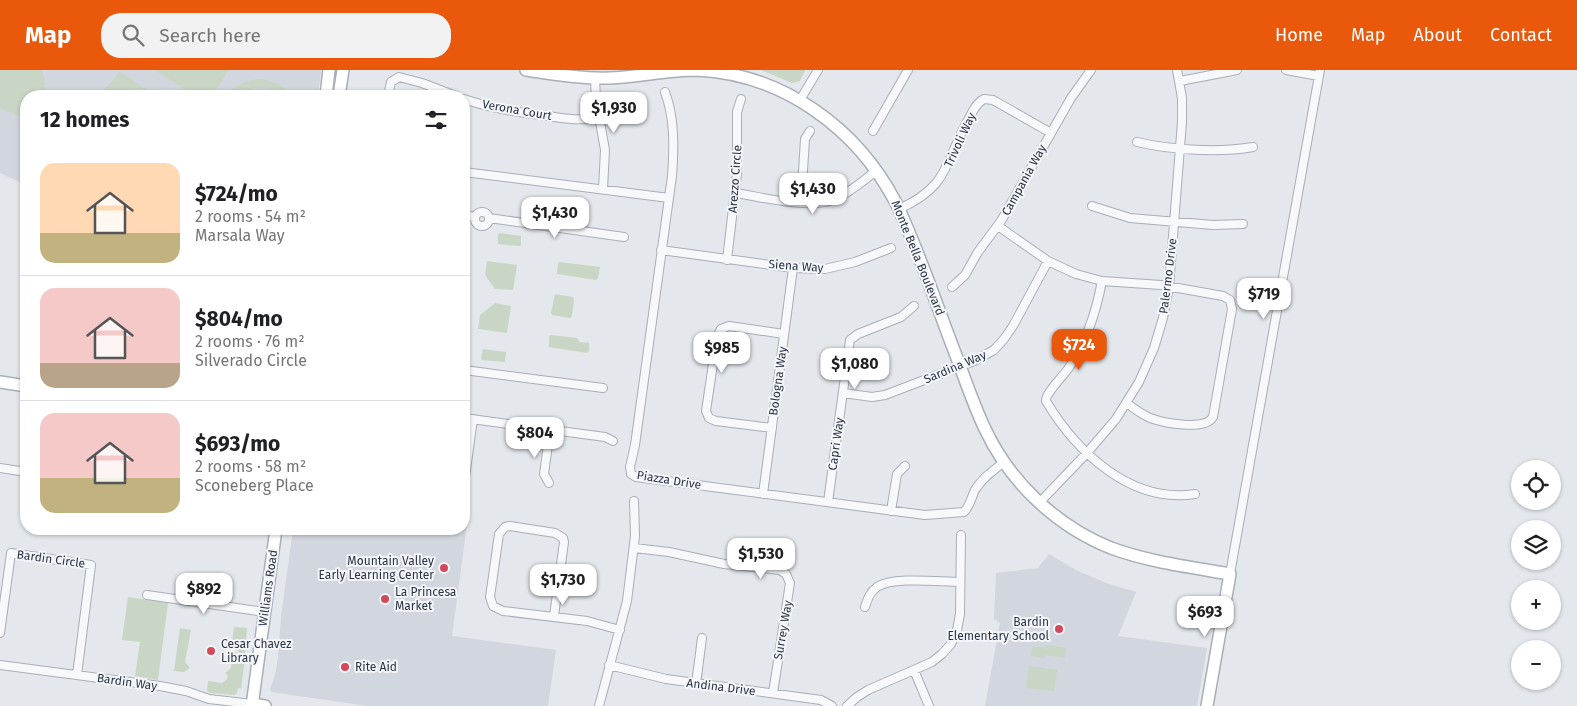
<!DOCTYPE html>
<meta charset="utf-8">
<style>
:root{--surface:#fff;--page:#f2f2f2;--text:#202124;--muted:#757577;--line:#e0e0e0;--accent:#ea580c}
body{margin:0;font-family:"Fira Sans",sans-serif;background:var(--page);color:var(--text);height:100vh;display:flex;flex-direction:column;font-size:19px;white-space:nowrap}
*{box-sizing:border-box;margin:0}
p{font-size:16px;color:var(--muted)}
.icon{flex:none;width:28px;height:28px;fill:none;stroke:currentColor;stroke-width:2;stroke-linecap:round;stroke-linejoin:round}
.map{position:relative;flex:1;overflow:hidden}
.panel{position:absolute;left:20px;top:20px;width:450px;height:445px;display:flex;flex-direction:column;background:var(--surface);border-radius:20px;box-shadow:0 1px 4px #0004}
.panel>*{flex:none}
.buttons{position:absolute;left:1511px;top:390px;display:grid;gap:10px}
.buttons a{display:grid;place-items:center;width:50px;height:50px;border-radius:50%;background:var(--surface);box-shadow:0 1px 4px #0004;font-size:25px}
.price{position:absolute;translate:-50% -42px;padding:0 11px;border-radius:10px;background:#fff;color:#222;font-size:16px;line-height:32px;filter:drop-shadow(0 1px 2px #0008)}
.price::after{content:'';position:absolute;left:50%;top:30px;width:15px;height:11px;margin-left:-8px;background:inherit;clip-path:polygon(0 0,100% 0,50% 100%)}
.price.current{background:var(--accent);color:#fff}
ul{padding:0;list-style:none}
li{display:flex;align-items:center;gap:15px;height:125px;padding:0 20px}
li+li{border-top:1px solid var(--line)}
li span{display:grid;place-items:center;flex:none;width:140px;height:100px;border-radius:15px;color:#555}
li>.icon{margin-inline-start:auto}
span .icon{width:60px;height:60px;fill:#fffc;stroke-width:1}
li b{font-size:21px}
h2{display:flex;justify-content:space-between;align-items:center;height:60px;padding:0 20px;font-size:21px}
header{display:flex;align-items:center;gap:30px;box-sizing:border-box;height:70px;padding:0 25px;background:var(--accent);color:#fff}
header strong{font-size:24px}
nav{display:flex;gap:28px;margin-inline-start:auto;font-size:18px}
.search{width:350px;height:45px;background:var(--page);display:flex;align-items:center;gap:12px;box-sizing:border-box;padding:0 18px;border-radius:20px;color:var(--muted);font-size:19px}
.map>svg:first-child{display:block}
.built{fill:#d2d6de}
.green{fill:#c9d6c5}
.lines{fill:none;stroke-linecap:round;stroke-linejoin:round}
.street-casing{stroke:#a9aeb7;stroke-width:10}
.secondary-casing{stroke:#a9aeb7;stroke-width:14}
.street{stroke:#f7f8fa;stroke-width:8}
.secondary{stroke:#fff;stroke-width:11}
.poi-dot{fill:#d1495b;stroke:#f4f6f9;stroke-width:2}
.labels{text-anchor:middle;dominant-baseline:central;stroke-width:4;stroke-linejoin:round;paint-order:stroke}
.street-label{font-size:12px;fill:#2b3445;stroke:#f4f6f9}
.poi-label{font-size:12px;fill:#2b3445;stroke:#f4f6f9;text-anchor:start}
</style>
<header>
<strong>Map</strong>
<div class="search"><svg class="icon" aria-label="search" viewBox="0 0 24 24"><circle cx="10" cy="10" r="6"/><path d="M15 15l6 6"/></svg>Search here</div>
<nav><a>Home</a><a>Map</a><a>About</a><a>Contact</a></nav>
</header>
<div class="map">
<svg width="1577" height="636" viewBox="0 0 1577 636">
<rect width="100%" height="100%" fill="#e4e7ec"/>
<!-- built -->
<path class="built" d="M0 0H321L318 26H26V115L0 103Z
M464 446 468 447 452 566 556 580 548 636H367L271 622 270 619 276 601 278 587 281 547 293 459H464Z
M1049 484 1076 500 1106 513 1136 522 1118 566 1207 578 1197 636H985L1000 553 994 549 996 503 1038 498Z"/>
<!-- green -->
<path class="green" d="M0 0H41C46 8 46 18 43 26H26V49L0 38Z
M155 0H229L212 26H194Z
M761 0H805L800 11 792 13Z
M119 1 156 26H99C105 17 114 11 119 1Z
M257 9C272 10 283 15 293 26H281L269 19 257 18 246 20 236 26H225C234 16 244 11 257 9Z
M500 163 521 166V175L520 176 498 174V164Z
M487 191 517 195 513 220 495 219 485 205Z
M559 192 600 197 598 208 596 210 557 204 558 193Z
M555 224 573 227 574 229 572 246 570 248 552 245 551 243Z
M495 233 511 236 507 263 478 259 480 245Z
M551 265 577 268 580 272 589 273V281L587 283 549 277V266Z
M483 279 506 282 505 292 482 290 481 288Z
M128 527 168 533 158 610 135 606 140 572 122 570Z
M234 557 247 558 245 586 241 585 232 573Z
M180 558 191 560 185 592 190 598 184 602 174 601Z
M1045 575 1066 578 1065 588 1045 585V588L1031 586 1033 576 1045 578Z
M235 581 240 587 245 588 241 619 238 618 237 623 234 625 210 623 207 621 208 611 222 613 227 609 228 606 225 603 231 598 232 591 228 587Z
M1029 596 1057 600 1054 621 1026 618Z"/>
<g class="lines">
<!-- street casing -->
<g class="street-casing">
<path id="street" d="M1286 0 1319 6
M595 8 596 30 605 80 603 119
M1180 11 1237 0
M665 22C675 49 674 78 672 106L635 375 630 397 631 404 636 407 925 445 964 442C970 436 971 428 975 420 982 408 993 401 1004 392
M388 26 391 12 399 7 422 13 456 26
M464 29C489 38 515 42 541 45 561 48 580 52 600 47
M800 30 818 0
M873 61 908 0
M1137 72C1171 80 1219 83 1253 77
M464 102 669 128
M735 123C763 127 809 140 835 129 851 122 864 110 877 100
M801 133 805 69 810 61
M1092 136 1130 148 1213 155 1243 154
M899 139C950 116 944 93 968 50 972 43 976 33 984 29L993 30 1051 63
M475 149a7 7 0 1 1 14 0a7 7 0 1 1-14 0Z
M464 145 475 147
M489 148 624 167
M998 156 1048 191 1076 204 1102 211 1161 215 1223 226 1230 230 1232 239 1213 347C1205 361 1164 353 1150 348 1142 344 1134 339 1127 333
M661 180 793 198 825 199 855 192 891 178
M727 190 737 104V42L741 29
M1102 211C1096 243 1086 273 1068 299 1063 306 1045 324 1046 331 1076 381 1130 434 1195 424
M952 217 965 205 978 182 1001 151 1071 28 1091 0
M464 300 603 318
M843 323 872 327 885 325 974 291 994 280 1004 269 1013 256 1048 191
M464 348 605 367 613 371
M772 358 716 351 709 348 706 341 717 267 721 259 729 256 784 264
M0 398 26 402
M549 413 544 404 550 360
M464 414 473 349
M763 424 793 198
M828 432 850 270 858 264 901 247 914 236
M1039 433 1086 384 1116 349 1139 312 1154 278 1163 248 1169 217 1182 52V28L1177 0
M891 441 897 404 905 396
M634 478 669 482 724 494 780 500 786 504 790 513 773 623
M1230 504 1320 0
M147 525 265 542
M865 537C868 528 870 522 877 517 893 506 940 512 960 512
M554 546 564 472 563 468 555 463 510 456 505 457 499 464 490 527 493 536 503 541 587 551 620 560
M0 563 11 483 91 495 77 605
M0 595 160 616 186 621 209 629 252 634
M609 595 666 609 821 630 832 636
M914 600 929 636
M696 614 702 568
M599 636 627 531 635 466 634 431
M847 636 857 627 868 620 932 592 942 584 951 574 957 560 960 544 961 465"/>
</g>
<!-- secondary casing -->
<g class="secondary-casing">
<path id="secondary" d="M526 0C554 4 582 9 610 8 639 7 667 0 697 0 783 4 857 58 896 133 920 183 937 237 957 288 966 312 974 336 985 359 1010 412 1056 456 1111 478 1149 492 1190 497 1230 504L1207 636
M326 26 329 0
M339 26 343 0
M0 312 26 316
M252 634 265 636
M252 636 276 459"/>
</g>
<!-- street -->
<use href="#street" class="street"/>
<!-- secondary -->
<use href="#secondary" class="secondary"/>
</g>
<!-- markers -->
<g class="poi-dot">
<circle cx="444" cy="498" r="5"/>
<circle cx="385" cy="529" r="5"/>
<circle cx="1059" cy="559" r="5"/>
<circle cx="211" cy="581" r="5"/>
<circle cx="345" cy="597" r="5"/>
</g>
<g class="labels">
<!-- street labels -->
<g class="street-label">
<text transform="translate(517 40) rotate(10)">Verona Court</text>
<text transform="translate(960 70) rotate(-65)">Trivoli Way</text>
<text transform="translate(735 109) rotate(-86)">Arezzo Circle</text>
<text transform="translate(1024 110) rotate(-61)">Campania Way</text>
<text transform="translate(918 188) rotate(68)">Monte Bella Boulevard</text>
<text transform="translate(796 196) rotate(4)">Siena Way</text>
<text transform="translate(1168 206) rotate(-83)">Palermo Drive</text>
<text transform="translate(955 297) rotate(-23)">Sardina Way</text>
<text transform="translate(778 311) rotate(-82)">Bologna Way</text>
<text transform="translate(836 374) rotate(-82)">Capri Way</text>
<text transform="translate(669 410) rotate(9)">Piazza Drive</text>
<text transform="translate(51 489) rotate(8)">Bardin Circle</text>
<text transform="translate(268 518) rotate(-82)">Williams Road</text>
<text transform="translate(783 560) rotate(-80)">Surrey Way</text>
<text transform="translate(127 612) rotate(8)">Bardin Way</text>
<text transform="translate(721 617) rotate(7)">Andina Drive</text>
</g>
<!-- poi labels -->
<g class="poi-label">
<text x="434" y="491" text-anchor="end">Mountain Valley<tspan x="434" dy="14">Early Learning Center</tspan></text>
<text x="395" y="522">La Princesa<tspan x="395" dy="14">Market</tspan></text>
<text x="1049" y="552" text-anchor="end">Bardin<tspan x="1049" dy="14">Elementary School</tspan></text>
<text x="221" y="574">Cesar Chavez<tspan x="221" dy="14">Library</tspan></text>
<text x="355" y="597">Rite Aid</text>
</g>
</g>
</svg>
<div class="buttons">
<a><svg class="icon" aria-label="locate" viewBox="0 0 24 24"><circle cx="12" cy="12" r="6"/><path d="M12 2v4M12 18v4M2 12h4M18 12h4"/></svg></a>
<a><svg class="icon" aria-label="layers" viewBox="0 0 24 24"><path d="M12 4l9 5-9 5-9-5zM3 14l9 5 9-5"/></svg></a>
<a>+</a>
<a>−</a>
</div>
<b class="price" style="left:614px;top:64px">$1,930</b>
<b class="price" style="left:813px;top:145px">$1,430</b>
<b class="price" style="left:555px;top:169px">$1,430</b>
<b class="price" style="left:1264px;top:250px">$719</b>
<b class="price current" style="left:1079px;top:301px">$724</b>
<b class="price" style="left:722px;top:304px">$985</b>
<b class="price" style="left:855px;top:320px">$1,080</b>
<b class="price" style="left:535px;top:389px">$804</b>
<b class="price" style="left:761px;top:510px">$1,530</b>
<b class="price" style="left:563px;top:536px">$1,730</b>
<b class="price" style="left:204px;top:545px">$892</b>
<b class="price" style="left:1205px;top:568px">$693</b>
<section class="panel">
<h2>12 homes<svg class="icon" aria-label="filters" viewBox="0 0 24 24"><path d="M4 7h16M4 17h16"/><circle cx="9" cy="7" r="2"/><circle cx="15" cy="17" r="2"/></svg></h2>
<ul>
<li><span style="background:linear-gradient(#ffd9b3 70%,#c2b280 0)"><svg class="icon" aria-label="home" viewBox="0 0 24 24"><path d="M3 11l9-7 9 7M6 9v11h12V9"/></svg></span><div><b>$724/mo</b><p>2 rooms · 54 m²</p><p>Marsala Way</p></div></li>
<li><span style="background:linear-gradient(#f6c9c9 75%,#b9a48a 0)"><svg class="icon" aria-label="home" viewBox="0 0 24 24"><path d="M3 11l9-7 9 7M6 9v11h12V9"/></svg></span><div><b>$804/mo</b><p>2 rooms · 76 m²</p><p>Silverado Circle</p></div></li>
<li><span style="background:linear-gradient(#f6c9c9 65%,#c2b280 0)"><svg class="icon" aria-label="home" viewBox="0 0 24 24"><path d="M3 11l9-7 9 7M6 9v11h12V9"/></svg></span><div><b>$693/mo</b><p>2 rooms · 58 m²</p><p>Sconeberg Place</p></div></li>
</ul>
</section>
</div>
